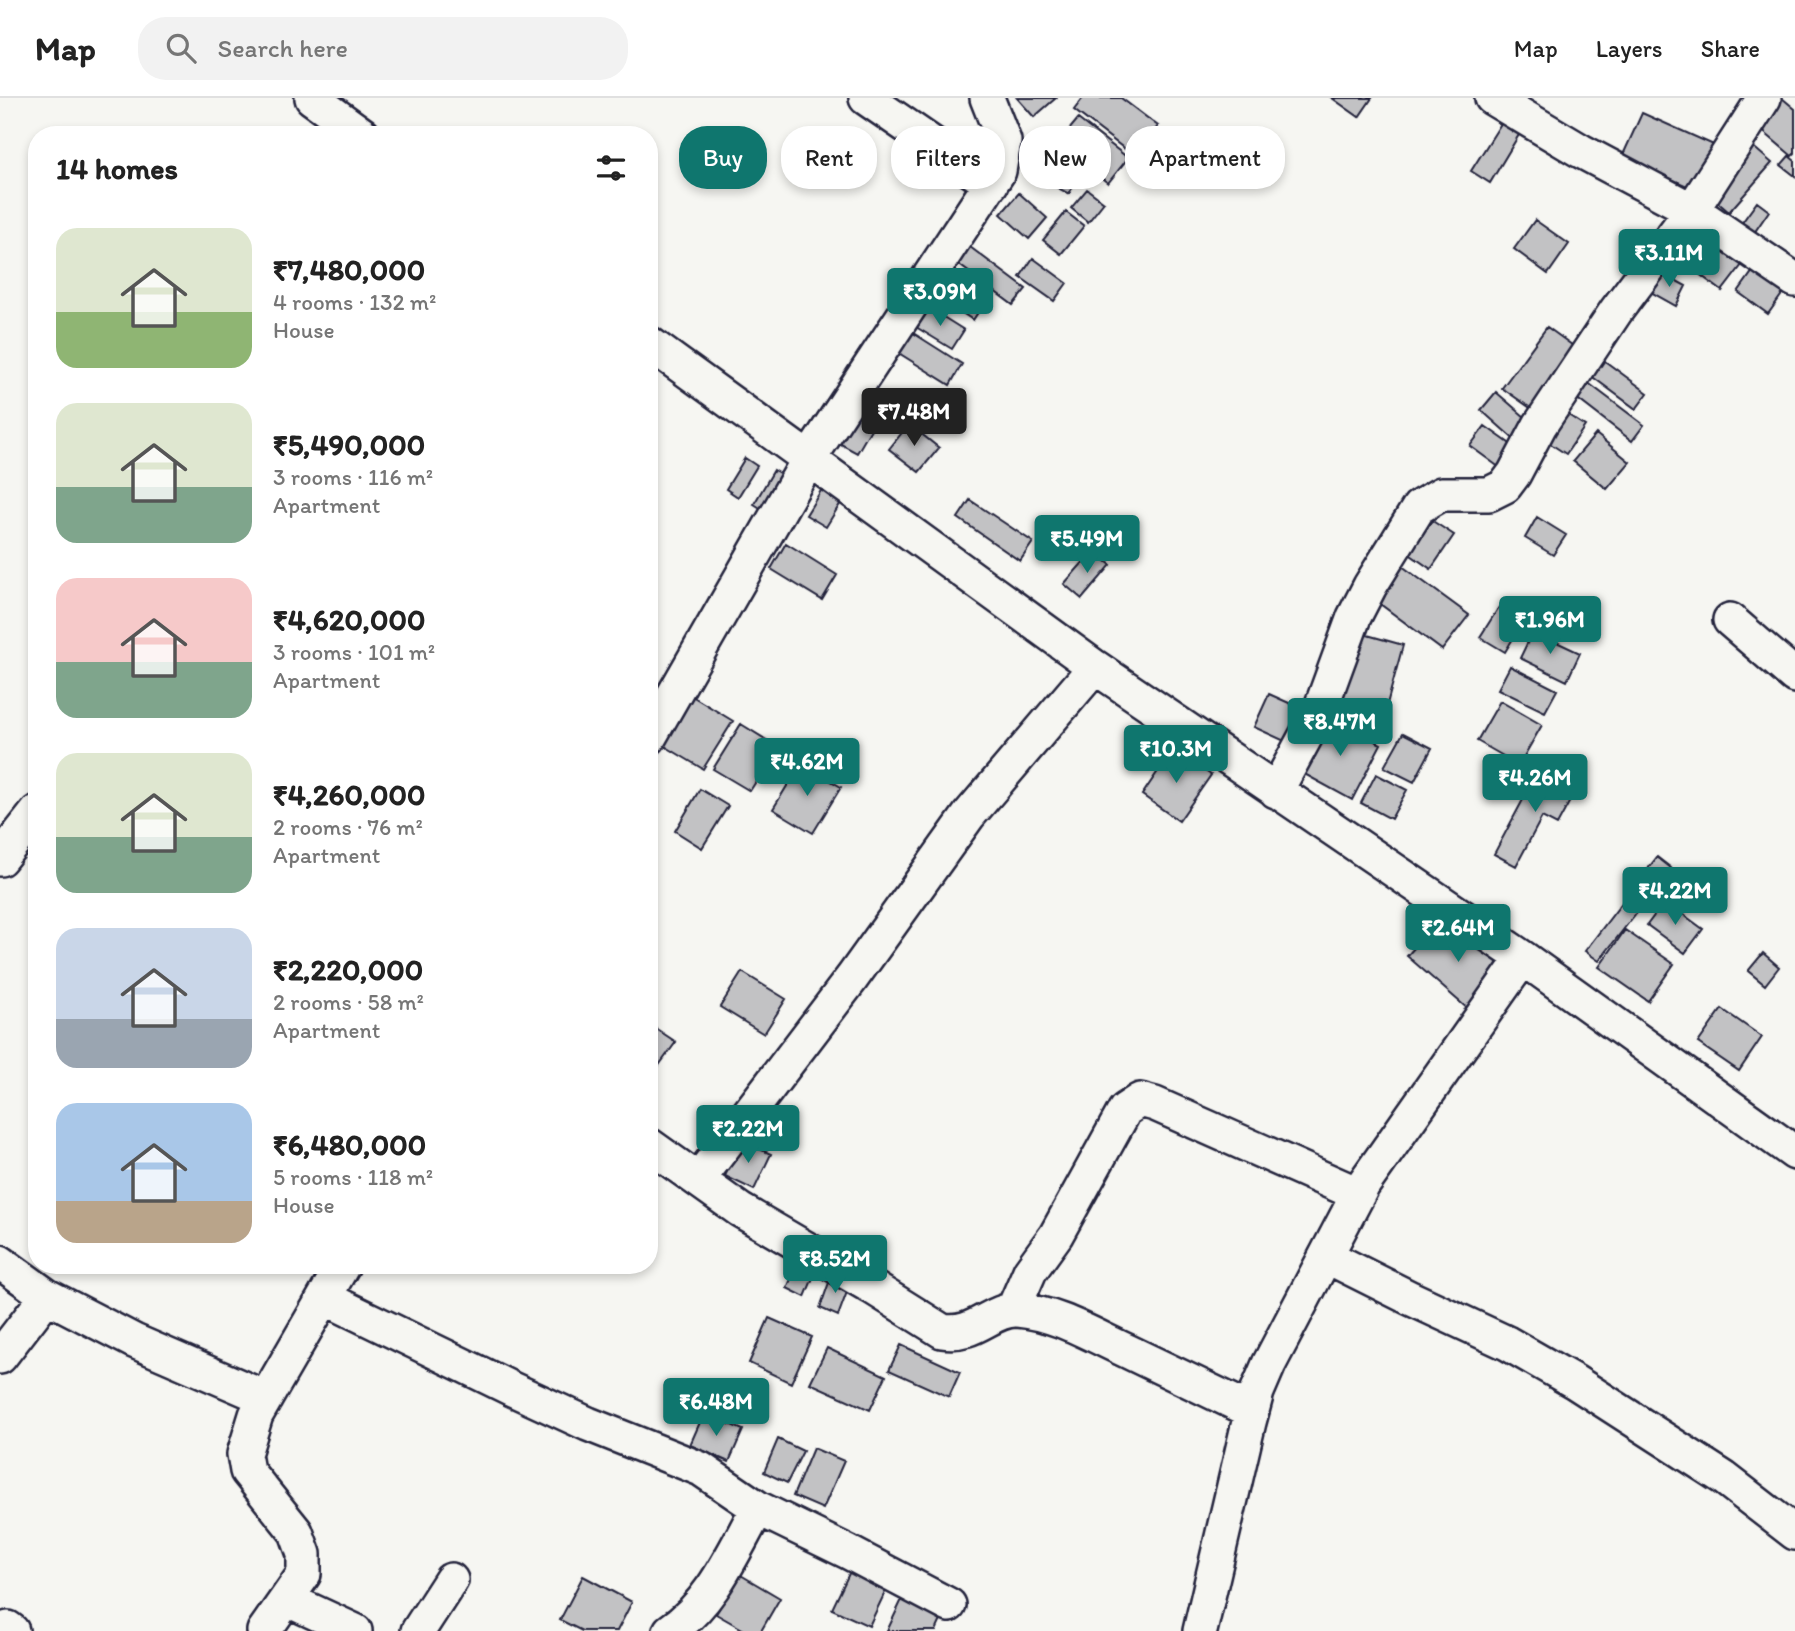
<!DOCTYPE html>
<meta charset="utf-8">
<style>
:root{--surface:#fff;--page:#f2f2f2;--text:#222;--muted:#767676;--line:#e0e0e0;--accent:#0f766e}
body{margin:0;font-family:Itim,sans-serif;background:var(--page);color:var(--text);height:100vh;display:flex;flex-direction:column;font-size:26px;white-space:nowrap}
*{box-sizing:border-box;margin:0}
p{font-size:23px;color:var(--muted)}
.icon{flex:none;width:38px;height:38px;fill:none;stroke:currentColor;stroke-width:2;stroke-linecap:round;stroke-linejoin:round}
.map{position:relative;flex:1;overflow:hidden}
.drawer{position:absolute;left:28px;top:28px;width:630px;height:1148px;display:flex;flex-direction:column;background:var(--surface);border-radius:28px;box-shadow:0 4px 10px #0003}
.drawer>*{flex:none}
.top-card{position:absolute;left:679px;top:28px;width:665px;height:63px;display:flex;gap:14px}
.price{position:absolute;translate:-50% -60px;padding:0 16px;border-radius:7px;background:var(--accent);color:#fff;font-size:23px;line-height:46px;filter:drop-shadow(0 2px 4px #0008)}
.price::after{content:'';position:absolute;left:50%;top:42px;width:21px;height:16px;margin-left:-10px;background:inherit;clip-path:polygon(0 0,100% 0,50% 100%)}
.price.current{background:#222;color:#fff}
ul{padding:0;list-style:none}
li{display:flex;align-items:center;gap:21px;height:175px;padding:0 28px}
li span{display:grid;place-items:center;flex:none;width:196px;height:140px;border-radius:21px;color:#555}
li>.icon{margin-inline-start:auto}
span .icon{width:84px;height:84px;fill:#fffc;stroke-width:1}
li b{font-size:30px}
h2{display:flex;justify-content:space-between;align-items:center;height:84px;padding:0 28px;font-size:30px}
.tag{padding:0 24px;border-radius:28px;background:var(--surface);box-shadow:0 4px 10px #0003;font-size:24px;line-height:63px}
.tag.current{background:var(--accent);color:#fff}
header{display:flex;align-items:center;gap:42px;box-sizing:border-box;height:98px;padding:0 35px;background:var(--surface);border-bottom:2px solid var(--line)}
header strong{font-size:33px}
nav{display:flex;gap:38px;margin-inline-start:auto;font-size:24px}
.search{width:490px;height:63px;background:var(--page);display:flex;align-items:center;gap:18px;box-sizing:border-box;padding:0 24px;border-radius:28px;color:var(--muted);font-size:26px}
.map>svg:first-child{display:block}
.building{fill:#c2c2c4;stroke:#22223b;stroke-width:2}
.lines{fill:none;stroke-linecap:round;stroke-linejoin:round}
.minor-casing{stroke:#22223b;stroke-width:38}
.minor{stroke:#f6f6f2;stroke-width:33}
</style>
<header>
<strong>Map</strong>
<div class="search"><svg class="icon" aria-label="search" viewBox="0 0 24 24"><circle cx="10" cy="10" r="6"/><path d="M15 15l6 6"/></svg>Search here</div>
<nav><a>Map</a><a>Layers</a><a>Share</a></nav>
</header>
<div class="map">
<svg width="1795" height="1533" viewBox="0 0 1795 1533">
<rect width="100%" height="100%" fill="#f6f6f2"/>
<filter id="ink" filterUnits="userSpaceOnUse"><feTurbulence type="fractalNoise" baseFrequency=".0143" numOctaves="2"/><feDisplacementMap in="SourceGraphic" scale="14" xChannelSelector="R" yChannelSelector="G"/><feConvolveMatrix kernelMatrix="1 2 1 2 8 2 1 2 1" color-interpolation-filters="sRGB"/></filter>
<g filter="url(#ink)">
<!-- building -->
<path class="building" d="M1017 0H1056L1034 19Z
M1083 0H1121L1158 28 1134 58 1074 12Z
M1332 0H1372L1359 19Z
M1774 0H1782L1795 11V55L1792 58 1753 25Z
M1642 15 1716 48 1696 92 1622 59Z
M1505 19 1523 30 1490 85 1471 73Z
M1078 21 1128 60 1108 85 1058 45Z
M1750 46 1772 65 1729 114 1707 95Z
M1047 54 1082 72 1069 96 1034 77Z
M1789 58 1795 63V78L1781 67Z
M1087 91 1104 104 1088 124 1071 110Z
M1019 95 1047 120 1029 141 1001 116Z
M1757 104 1769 113 1754 135 1741 126Z
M1066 114 1084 128 1061 156 1043 142Z
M1535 122 1569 146 1548 176 1514 151Z
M1699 128 1745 163 1722 193 1675 158Z
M966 146 1026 191 1013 207 954 163Z
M1033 160 1067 185 1054 203 1020 179Z
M948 172 988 199 973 222 932 195Z
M1753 173 1783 195 1768 216 1738 194Z
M1662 175 1686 188 1676 208 1651 194Z
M929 210 964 232 952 251 916 229Z
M1547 229 1583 255 1539 316 1502 290Z
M910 233 962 266 950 287 897 254Z
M1602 261 1648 295 1636 311 1590 277Z
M1587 284 1644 327 1632 343 1575 299Z
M1496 294 1533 326 1517 344 1481 312Z
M1562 313 1585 328 1566 356 1543 341Z
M854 315 874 326 857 355 837 344Z
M909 326 939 350 919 374 889 351Z
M1485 328 1523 355 1507 375 1470 348Z
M1596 336 1630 364 1607 391 1573 363Z
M745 360 757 368 738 399 726 391Z
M774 372 794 384 773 418 754 406Z
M825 386 845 398 826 429 806 417Z
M970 402 1033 444 1020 463 958 420Z
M1537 419 1566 437 1553 457 1525 440Z
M1431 422 1454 437 1431 471 1408 455Z
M786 445 837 477 822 502 771 471Z
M1093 453 1111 467 1082 501 1064 486Z
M1398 465 1469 517 1442 552 1372 500Z
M1499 509 1523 524 1505 554 1480 539Z
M1533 533 1580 555 1567 583 1520 560Z
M1360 535 1403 547 1383 621 1339 609Z
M1510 568 1557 592 1545 614 1498 591Z
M1269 596 1307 613 1291 646 1254 629Z
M692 598 733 623 703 671 663 647Z
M1500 603 1542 627 1519 667 1477 643Z
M1328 618 1381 646 1352 702 1299 673Z
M741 626 778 649 750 693 713 671Z
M1403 635 1432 650 1414 684 1384 669Z
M1173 651 1211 677 1179 723 1142 697Z
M801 665 841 689 813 735 773 711Z
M1540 670 1577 690 1557 727 1542 719 1516 768 1494 756Z
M1376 676 1407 692 1391 721 1361 705Z
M700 691 728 708 702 750 675 733Z
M1657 759 1671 770 1599 863 1585 853Z
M1665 803 1703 831 1685 855 1647 827Z
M1444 816 1507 873 1476 918 1407 858Z
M1625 832 1674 866 1648 903 1599 869Z
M1763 855 1779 869 1765 887 1748 873Z
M742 874 786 901 764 936 720 909Z
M1722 911 1762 939 1739 973 1698 945Z
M649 926 676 944 649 981Z
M741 1043 771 1056 754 1092 725 1078Z
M803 1154 820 1163 805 1199 787 1190Z
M832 1176 851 1183 838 1218 820 1210Z
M769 1220 812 1239 791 1285 749 1265Z
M901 1247 960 1274 949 1299 889 1272Z
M827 1250 886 1278 870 1312 810 1285Z
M704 1315 743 1332 729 1364 690 1347Z
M778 1341 803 1353 787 1385 764 1374Z
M813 1350 844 1363 823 1411 793 1398Z
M853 1467 890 1484 869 1528 832 1511Z
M739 1476 780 1500 761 1533H746L716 1516Z
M583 1478 632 1504 617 1533H582L560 1522Z
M907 1491 947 1509 936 1533H887Z"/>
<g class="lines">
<!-- minor casing -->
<g class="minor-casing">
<path id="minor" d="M312 0 363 37
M866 0 991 86
M1492 0 1581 53 1692 112 1795 182
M649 245 1095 569 1523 860 1795 1055
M1730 522 1795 578
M649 640 809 361 999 73 1004 43 987 0
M1276 693 1320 612 1354 519 1370 488 1419 409 1441 396H1489L1505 388 1514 376 1540 327 1616 213 1692 112 1764 0
M0 761 37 714
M649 1047 740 1112 872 1189 942 1233C975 1239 991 1211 1017 1212 1056 1215 1092 1237 1127 1253 1168 1273 1210 1293 1252 1313
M698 1082 852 880 969 717 1095 569
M1326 1158 1410 1200 1507 1245 1575 1284 1724 1380 1795 1435
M0 1164 47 1198 134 1243 266 1300
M325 1200 512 1291 588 1326 701 1371 758 1410 848 1454 949 1507
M1013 1212 1030 1173 1056 1137 1125 1012 1140 1002 1155 1006 1358 1096
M0 1259 47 1198
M288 1502 355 1533
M8 1530 12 1533
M264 1533 304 1476V1456L296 1434 247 1373 244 1356 256 1317 343 1167
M418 1533 451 1482
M670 1533C713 1504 733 1454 758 1410
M1200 1533 1249 1324 1257 1294 1269 1266 1363 1087 1523 860"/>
</g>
<!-- minor -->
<use href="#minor" class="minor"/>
</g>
</g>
</svg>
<b class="price" style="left:1669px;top:191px">₹3.11M</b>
<b class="price" style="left:940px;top:230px">₹3.09M</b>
<b class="price current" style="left:914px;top:350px">₹7.48M</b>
<b class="price" style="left:1087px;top:477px">₹5.49M</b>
<b class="price" style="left:1550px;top:558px">₹1.96M</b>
<b class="price" style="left:1340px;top:660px">₹8.47M</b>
<b class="price" style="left:1176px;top:687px">₹10.3M</b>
<b class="price" style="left:807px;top:700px">₹4.62M</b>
<b class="price" style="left:1535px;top:716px">₹4.26M</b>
<b class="price" style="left:1675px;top:829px">₹4.22M</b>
<b class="price" style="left:1458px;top:866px">₹2.64M</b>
<b class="price" style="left:748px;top:1067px">₹2.22M</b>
<b class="price" style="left:835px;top:1197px">₹8.52M</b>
<b class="price" style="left:716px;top:1340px">₹6.48M</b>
<div class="top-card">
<a class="tag current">Buy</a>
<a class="tag">Rent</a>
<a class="tag">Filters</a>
<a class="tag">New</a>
<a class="tag">Apartment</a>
</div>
<section class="drawer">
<h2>14 homes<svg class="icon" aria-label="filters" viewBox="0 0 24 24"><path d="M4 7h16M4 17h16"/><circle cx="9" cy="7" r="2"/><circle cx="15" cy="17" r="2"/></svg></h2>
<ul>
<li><span style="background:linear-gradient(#dfe7d0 60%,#8fb573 0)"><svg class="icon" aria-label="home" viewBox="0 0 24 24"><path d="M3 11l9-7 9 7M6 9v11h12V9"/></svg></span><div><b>₹7,480,000</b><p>4 rooms · 132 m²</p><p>House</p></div></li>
<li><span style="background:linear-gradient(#dfe7d0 60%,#7fa58c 0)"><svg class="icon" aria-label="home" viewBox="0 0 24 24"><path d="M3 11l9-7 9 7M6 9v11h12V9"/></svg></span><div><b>₹5,490,000</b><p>3 rooms · 116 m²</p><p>Apartment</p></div></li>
<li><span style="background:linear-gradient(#f6c9c9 60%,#7fa58c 0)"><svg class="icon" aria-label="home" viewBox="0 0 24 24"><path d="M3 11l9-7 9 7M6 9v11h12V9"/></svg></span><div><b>₹4,620,000</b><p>3 rooms · 101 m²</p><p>Apartment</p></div></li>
<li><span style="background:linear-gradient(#dfe7d0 60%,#7fa58c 0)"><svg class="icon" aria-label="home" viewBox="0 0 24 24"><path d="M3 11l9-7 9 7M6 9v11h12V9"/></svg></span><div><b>₹4,260,000</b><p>2 rooms · 76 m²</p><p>Apartment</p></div></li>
<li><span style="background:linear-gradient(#c9d6e8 65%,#9aa5b1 0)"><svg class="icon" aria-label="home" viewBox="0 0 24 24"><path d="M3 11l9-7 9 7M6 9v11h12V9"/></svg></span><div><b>₹2,220,000</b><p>2 rooms · 58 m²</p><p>Apartment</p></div></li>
<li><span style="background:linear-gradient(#a9c7e8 70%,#b9a48a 0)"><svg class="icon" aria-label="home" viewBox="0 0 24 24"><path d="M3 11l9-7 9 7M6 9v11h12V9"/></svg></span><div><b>₹6,480,000</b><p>5 rooms · 118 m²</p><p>House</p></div></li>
</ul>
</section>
</div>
